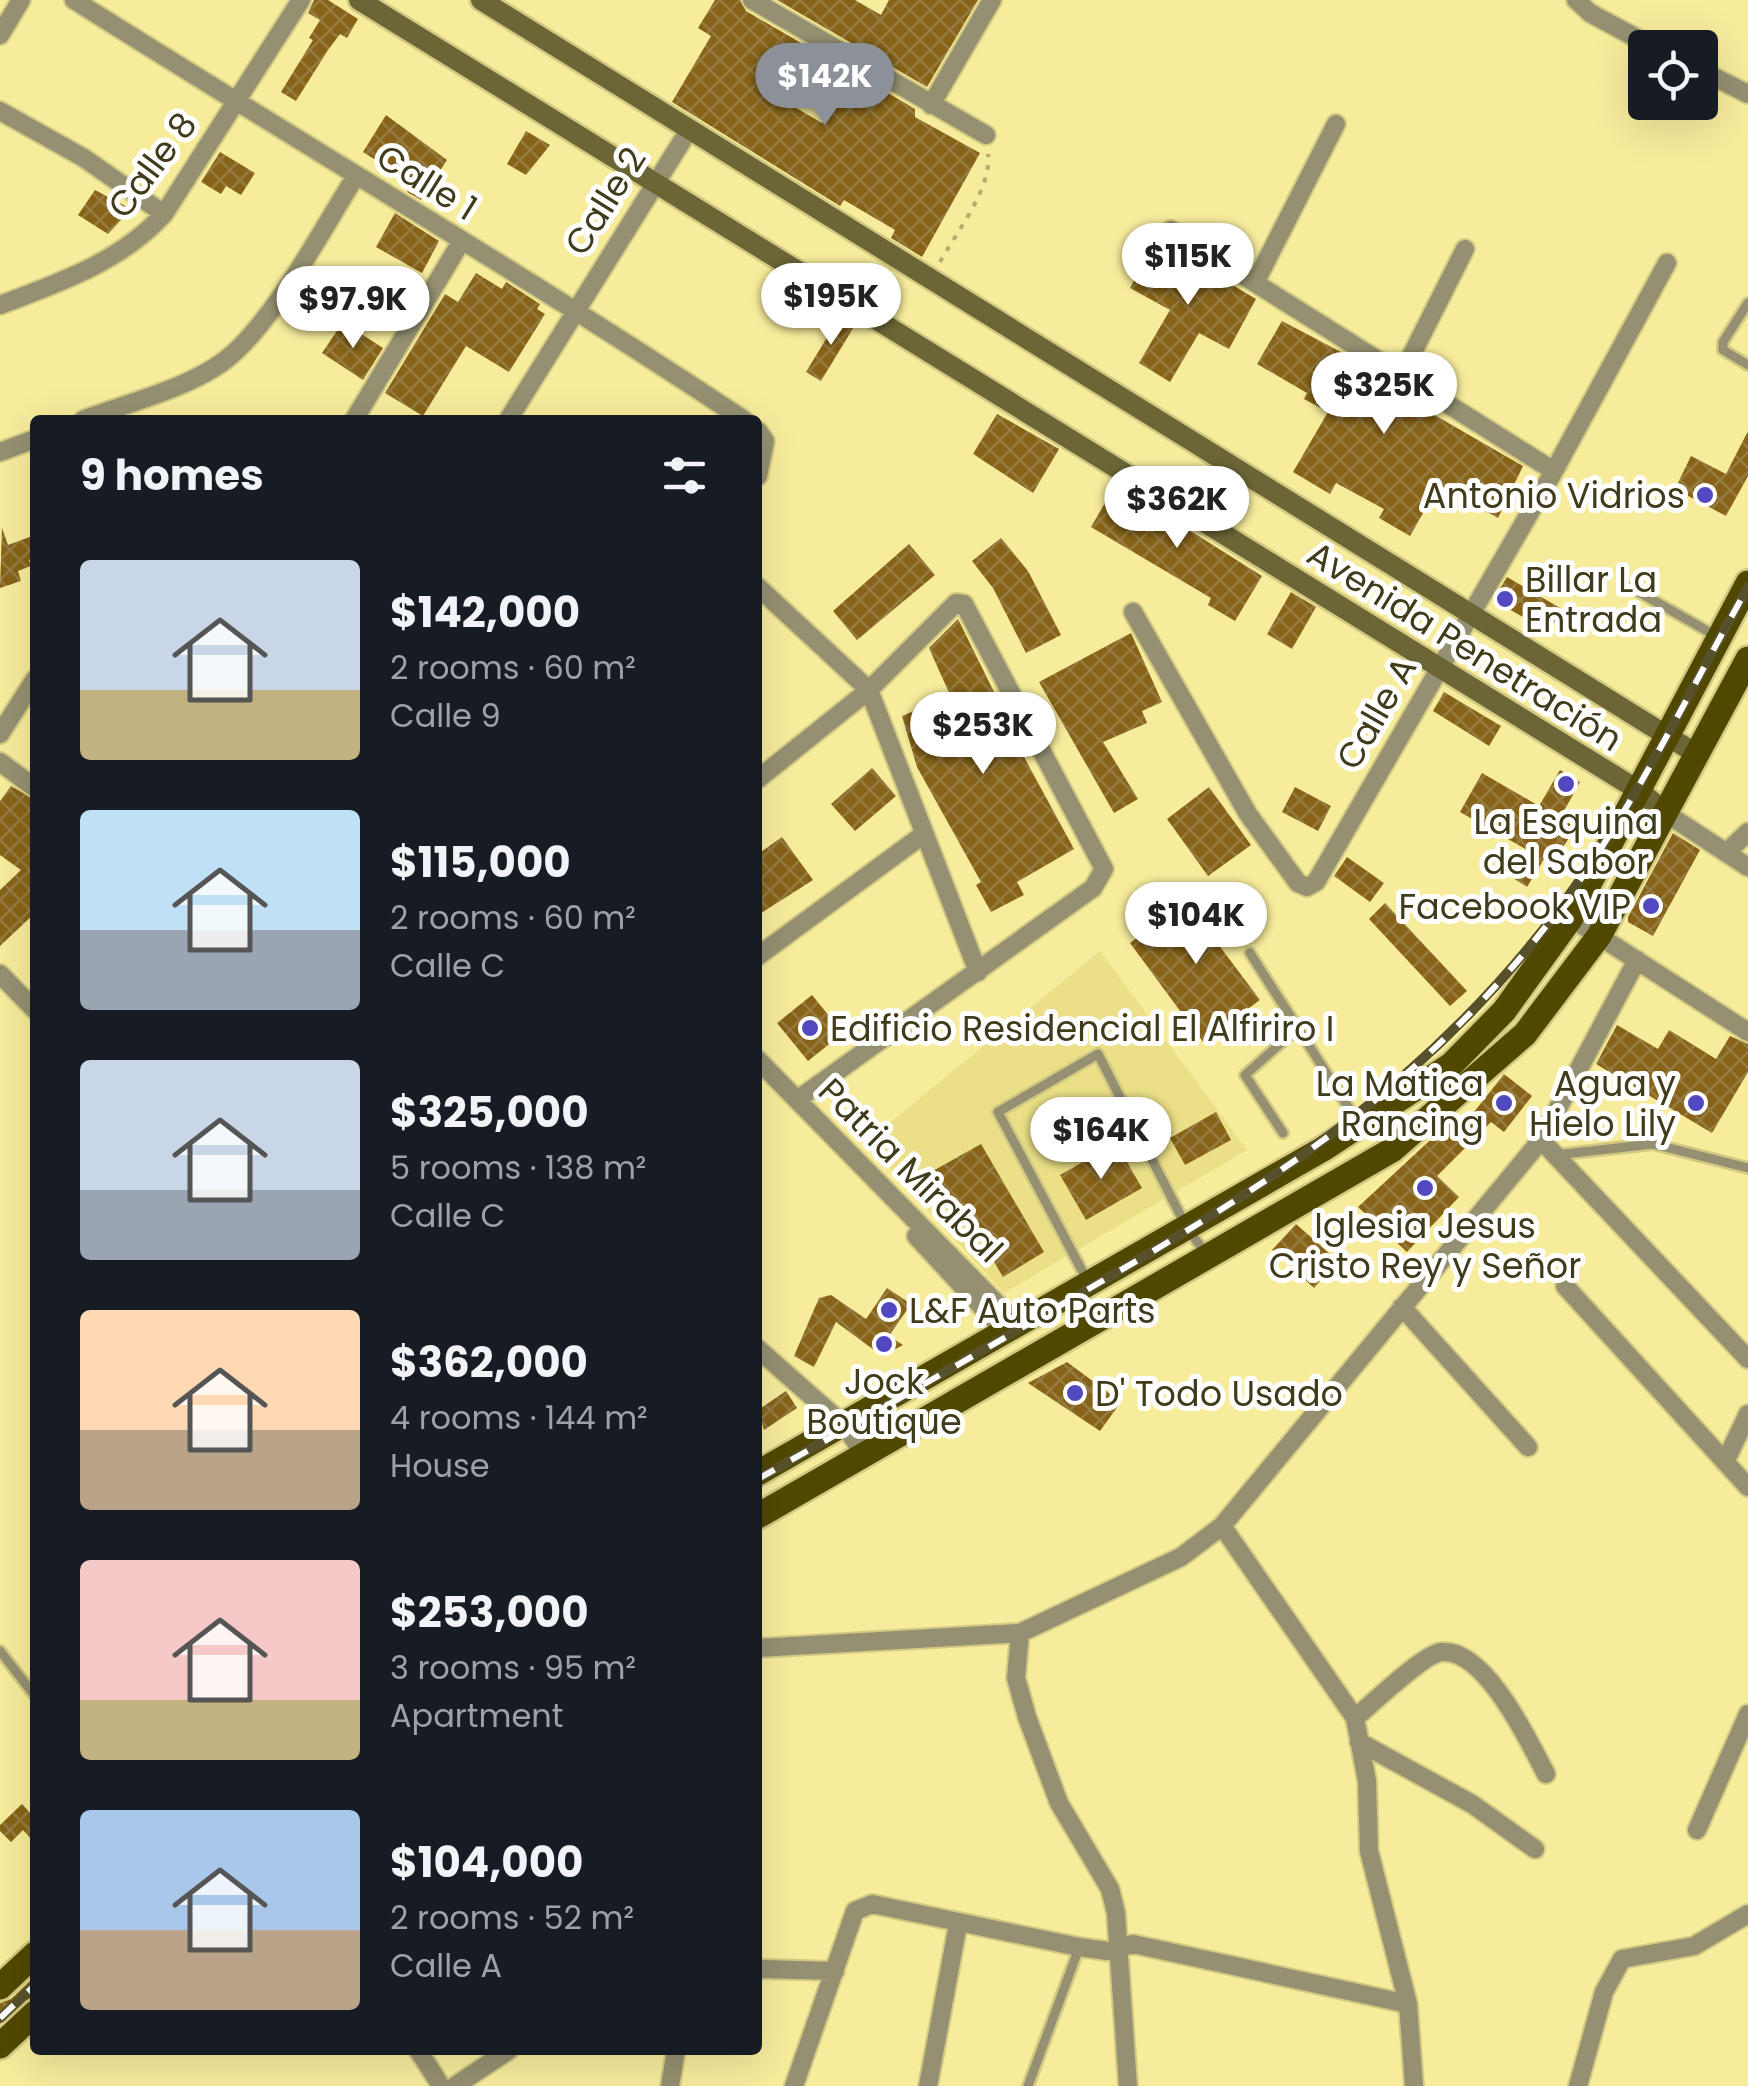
<!DOCTYPE html>
<meta charset="utf-8">
<style>
:root{--surface:#171b24;--page:#20242c;--text:#f1f3f6;--muted:#9ea1a6;--accent:#8c9099}
body{margin:0;font-family:Poppins,sans-serif;background:var(--page);color:var(--text);height:100vh;display:flex;flex-direction:column;font-size:38px;white-space:nowrap}
*{box-sizing:border-box;margin:0}
p{font-size:32px;color:var(--muted)}
.icon{flex:none;width:55px;height:55px;fill:none;stroke:currentColor;stroke-width:2;stroke-linecap:round;stroke-linejoin:round}
.map{position:relative;flex:1;overflow:hidden}
.side{position:absolute;left:30px;top:415px;width:732px;height:1640px;display:flex;flex-direction:column;background:var(--surface);border-radius:10px;box-shadow:0 10px 40px #0002}
.side>*{flex:none}
.tools{position:absolute;left:1628px;top:30px;display:grid;gap:20px}
.tools a{display:grid;place-items:center;width:90px;height:90px;border-radius:10px;background:var(--surface);box-shadow:0 10px 40px #0002;font-size:50px}
.price{position:absolute;translate:-50% -85px;padding:0 22px;border-radius:35px;background:#fff;color:#222;font-size:32px;line-height:65px;filter:drop-shadow(0 2px 5px #0008)}
.price::after{content:'';position:absolute;left:50%;top:60px;width:30px;height:22px;margin-left:-15px;background:inherit;clip-path:polygon(0 0,100% 0,50% 100%)}
.price.active{background:var(--accent);color:#fff}
ul{padding:0;list-style:none}
li{display:flex;align-items:center;gap:30px;height:250px;padding:0 50px}
li span{display:grid;place-items:center;flex:none;width:280px;height:200px;border-radius:10px;color:#555}
li>.icon{margin-inline-start:auto}
span .icon{width:120px;height:120px;fill:#fffc;stroke-width:1}
li b{font-size:42px}
h2{display:flex;justify-content:space-between;align-items:center;height:120px;padding:0 50px;font-size:42px}
.map>svg:first-child{display:block}
.built{fill:#ebdf87}
.building{fill:url(#building-cross-hatch)}
.lines{fill:none;stroke-linecap:round;stroke-linejoin:round}
.lane-casing{stroke:#d2c982;stroke-width:14}
.street-casing{stroke:#d2c982;stroke-width:22}
.secondary-casing{stroke:#d2c982;stroke-width:25}
.primary-casing{stroke:#d2c982;stroke-width:30}
.path{stroke:#b5ad6e;stroke-width:4;stroke-dasharray:5 8;stroke-linecap:butt}
.lane{stroke:#949071;stroke-width:9}
.street{stroke:#949071;stroke-width:18}
.secondary{stroke:#6c6637;stroke-width:20}
.primary{stroke:#514800;stroke-width:25}
.rail-casing{stroke:#57512b;stroke-width:10}
.rail{stroke:#fff;stroke-width:6;stroke-dasharray:19;stroke-linecap:butt}
.poi-dot{fill:#5248c0;stroke:#fff;stroke-width:4}
.labels{text-anchor:middle;dominant-baseline:central;stroke-width:10;stroke-linejoin:round;paint-order:stroke}
.street-label{font-size:35px;fill:#403b1b;stroke:#fff}
.poi-label{font-size:35px;fill:#403b1b;stroke:#fff;text-anchor:end}
</style>
<div class="map">
<svg width="1748" height="2086" viewBox="0 0 1748 2086">
<defs>
<pattern id="building-cross-hatch" width="8" height="8" patternUnits="userSpaceOnUse" patternTransform="scale(2.5)"><rect width="8" height="8" fill="#866318"/><path d="M0 0l8 8M0 8l8-8" fill="none" stroke="#967b41"/></pattern>
</defs>
<rect width="100%" height="100%" fill="#f7ec9c"/>
<!-- built -->
<path class="built" d="M1100 951 1247 1150 1004 1293 866 1142Z"/>
<!-- building -->
<path class="building" d="M314 0H328L358 19 347 38 340 34 328 50 296 101 281 92 313 40 309 38 320 20 308 13Z
M715 0H740L746 11 815 51 786 102 822 123 853 72 915 109V117L980 153 922 257 891 238 895 230 844 200 840 206 672 102 711 36 698 28Z
M777 0H855L881 15 889 0H978L927 87Z
M386 115 447 160 421 200 407 192 412 183 363 152Z
M526 131 550 145 526 175 507 164Z
M220 152 255 173 241 195 226 186 221 194 201 182Z
M95 190 131 209 108 234 78 215Z
M395 213 439 241 422 273 376 247Z
M1157 240 1256 299 1229 349 1199 333 1170 382 1139 363 1170 310 1130 288Z
M476 273 502 289 506 282 540 304 537 309 545 314 509 372 466 346 423 416 385 393 445 294 458 302Z
M840 316 855 325 821 381 806 372Z
M1282 321 1341 352 1433 410 1431 413 1523 466 1498 518 1439 485 1410 536 1379 518 1384 509 1336 483 1330 494 1293 472 1328 412 1304 399 1307 393 1257 364Z
M343 322 383 348 363 380 322 353Z
M997 414 1059 449 1033 493 973 454Z
M1748 431V476L1726 516 1675 489 1691 456 1726 474Z
M1116 484 1262 576 1235 621 1208 605 1211 598 1091 527Z
M2 528 8 545 35 535V558L29 560 31 566 18 571 21 581 0 588Z
M1001 538 1028 571 1061 635 1026 653 993 588 972 561Z
M909 544 935 575 857 640 833 611Z
M1507 577 1562 609 1549 632 1493 600Z
M1291 592 1316 607 1292 649 1267 634Z
M958 619 997 698 993 700 1074 849 1017 882 1024 895 991 912 976 885 981 882 917 767 902 716 950 695 929 648Z
M1131 633 1162 702 1142 711 1147 723 1103 742 1138 799 1114 813 1039 682Z
M1444 692 1501 726 1489 746 1433 711Z
M872 768 896 796 855 831 831 804Z
M1560 770 1580 782 1560 818 1575 827 1553 865 1544 859 1527 887 1513 878 1529 851 1460 812 1482 773 1539 806Z
M11 786 35 800V913L0 946V890L21 870 0 855V801Z
M1209 787 1251 845 1208 876 1167 819Z
M1295 787 1331 806 1318 831 1282 812Z
M1673 833 1700 850 1653 936 1628 922V917Z
M782 837 813 880 758 915V854Z
M1347 857 1384 883 1370 902 1334 876Z
M1200 892 1231 935 1218 944 1260 1000 1203 1042 1130 943Z
M1385 903 1467 991 1450 1006 1369 919Z
M812 995 843 1033 808 1061 777 1023Z
M1617 1025 1658 1049 1669 1030 1716 1059 1730 1036 1748 1044V1072L1712 1133 1596 1064Z
M1504 1074 1532 1096 1504 1132 1491 1122 1437 1176 1459 1197 1407 1252 1358 1207 1454 1118 1463 1126Z
M1216 1112 1231 1140 1185 1165 1170 1138Z
M1116 1143 1142 1188 1086 1220 1060 1175Z
M981 1144 1044 1252 1003 1277 968 1218 960 1223 931 1172Z
M1296 1224 1338 1261 1314 1288 1272 1250Z
M887 1288 911 1304 889 1336 903 1345 882 1356 836 1322 814 1367 794 1356 819 1298 831 1295 866 1319Z
M1067 1362 1121 1402 1100 1431 1028 1383Z
M786 1391 797 1408 764 1430 758 1410Z
M22 1804 35 1818V1843L23 1830 11 1842 0 1831V1825Z
M35 1976V1997L24 2001 0 2024V2003L11 1999Z"/>
<g class="lines">
<!-- lane casing -->
<g class="lane-casing">
<path id="lane" d="M1748 303 1723 342V350L1748 365
M1630 587 1716 636
M1250 953 1359 1124
M1283 1133 1245 1075 1298 1028
M1555 1155 1653 1144 1748 1168
M1087 1280 998 1112 1098 1054 1187 1228 1207 1255
M0 1651 35 1696
M1028 2086 1079 1948"/>
</g>
<!-- street casing -->
<g class="street-casing">
<path id="street" d="M74 0C297 141 524 274 744 420
M752 0 986 135
M1576 0 1590 13 1655 48
M0 35 21 0
M1700 70 1748 94
M931 105 992 0
M0 111 84 158 164 214
M1171 230 1554 471
M1255 283 1336 124
M0 305C61 282 120 262 164 214L301 0
M1401 376 1465 249
M83 420C127 403 182 390 220 364 270 330 322 229 356 176
M354 420 461 242
M508 420 689 130
M758 431 765 441 758 476
M0 452 35 439
M758 587 869 690 978 972
M1133 612 1248 814 1298 883 1307 887 1316 882 1554 471 1667 263
M0 734 35 679
M0 762 35 788
M758 779 869 690 956 603 964 604 1104 869 1093 888 797 1100
M1667 814 1748 867
M1726 853 1748 832
M1571 918 1748 1032
M758 956 924 834
M0 974 35 1010
M758 1060 1018 1325
M1541 1140 1748 1359
M916 1236 1005 1332
M1565 1286 1748 1487
M1402 1307 1528 1447
M758 1349 843 1424 865 1455
M1725 1462 1748 1414
M1222 1526 1355 1718 1367 1781 1369 1851 1408 2004 1414 2086
M1020 1633 1016 1678 1027 1717 1059 1803 1110 1889 1116 1913 1128 2086
M758 1648 1020 1633 1181 1557 1222 1526 1541 1140 1637 960
M1355 1718C1371 1705 1424 1653 1442 1652 1486 1649 1529 1742 1546 1774
M1359 1742 1472 1804 1535 1849
M1697 1830 1748 1714
M758 1969 835 1971
M418 2050 441 2086
M455 2086 509 2050
M670 2086 676 2050
M794 2086 855 1911 872 1904 1079 1947 1107 1951 1133 1944 1408 2004
M928 2086 958 1924
M1578 2086 1604 1992 1622 1959 1694 1946 1748 1914"/>
</g>
<!-- secondary casing -->
<g class="secondary-casing">
<path id="secondary" d="M359 0 1641 792 1667 814
M481 0 1698 755"/>
</g>
<!-- primary casing -->
<g class="primary-casing">
<path id="primary" d="M758 1473 1323 1149 1451 1065 1504 1011 1571 918 1748 583
M758 1516 1392 1150 1525 1034 1599 936 1748 659
M0 1987 35 1954
M0 2046 35 2013"/>
</g>
<!-- path -->
<path class="path" d="M940 262C956 233 992 188 988 154"/>
<!-- lane -->
<use href="#lane" class="lane"/>
<!-- street -->
<use href="#street" class="street"/>
<!-- secondary -->
<use href="#secondary" class="secondary"/>
<!-- primary -->
<use href="#primary" class="primary"/>
<!-- rail casing -->
<g class="rail-casing">
<path id="rail" d="M758 1479C865 1418 972 1357 1078 1295 1267 1186 1423 1089 1557 912 1632 812 1687 695 1748 587
M0 2018 35 1985"/>
</g>
<!-- rail -->
<use href="#rail" class="rail"/>
</g>
<!-- markers -->
<g class="poi-dot">
<circle cx="1705" cy="495" r="10"/>
<circle cx="1505" cy="599" r="10"/>
<circle cx="1566" cy="784" r="10"/>
<circle cx="1651" cy="906" r="10"/>
<circle cx="810" cy="1028" r="10"/>
<circle cx="1504" cy="1103" r="10"/>
<circle cx="1696" cy="1103" r="10"/>
<circle cx="1425" cy="1188" r="10"/>
<circle cx="889" cy="1310" r="10"/>
<circle cx="884" cy="1344" r="10"/>
<circle cx="1075" cy="1393" r="10"/>
</g>
<g class="labels">
<!-- street labels -->
<g class="street-label">
<text transform="translate(152 165) rotate(-53)">Calle 8</text>
<text transform="translate(427 182) rotate(32)">Calle 1</text>
<text transform="translate(605 201) rotate(-58)">Calle 2</text>
<text transform="translate(1465 646) rotate(32)">Avenida Penetración</text>
<text transform="translate(1376 713) rotate(-60)">Calle A</text>
<text transform="translate(911 1170) rotate(45)">Patria Mirabal</text>
</g>
<!-- poi labels -->
<g class="poi-label">
<text x="1685" y="495">Antonio Vidrios</text>
<text x="1525" y="579" text-anchor="start">Billar La<tspan x="1525" dy="40">Entrada</tspan></text>
<text x="1566" y="821" text-anchor="middle">La Esquina<tspan x="1566" dy="40">del Sabor</tspan></text>
<text x="1631" y="906">Facebook VIP</text>
<text x="830" y="1028" text-anchor="start">Edificio Residencial El Alfiriro I</text>
<text x="1484" y="1083">La Matica<tspan x="1484" dy="40">Rancing</tspan></text>
<text x="1676" y="1083">Agua y<tspan x="1676" dy="40">Hielo Lily</tspan></text>
<text x="1425" y="1225" text-anchor="middle">Iglesia Jesus<tspan x="1425" dy="40">Cristo Rey y Señor</tspan></text>
<text x="909" y="1310" text-anchor="start">L&amp;F Auto Parts</text>
<text x="884" y="1381" text-anchor="middle">Jock<tspan x="884" dy="40">Boutique</tspan></text>
<text x="1095" y="1393" text-anchor="start">D' Todo Usado</text>
</g>
</g>
</svg>
<div class="tools">
<a><svg class="icon" aria-label="locate" viewBox="0 0 24 24"><circle cx="12" cy="12" r="6"/><path d="M12 2v4M12 18v4M2 12h4M18 12h4"/></svg></a>
</div>
<b class="price active" style="left:825px;top:128px">$142K</b>
<b class="price" style="left:1188px;top:308px">$115K</b>
<b class="price" style="left:831px;top:348px">$195K</b>
<b class="price" style="left:353px;top:351px">$97.9K</b>
<b class="price" style="left:1384px;top:437px">$325K</b>
<b class="price" style="left:1177px;top:551px">$362K</b>
<b class="price" style="left:983px;top:777px">$253K</b>
<b class="price" style="left:1196px;top:967px">$104K</b>
<b class="price" style="left:1101px;top:1182px">$164K</b>
<section class="side">
<h2>9 homes<svg class="icon" aria-label="filters" viewBox="0 0 24 24"><path d="M4 7h16M4 17h16"/><circle cx="9" cy="7" r="2"/><circle cx="15" cy="17" r="2"/></svg></h2>
<ul>
<li><span style="background:linear-gradient(#c9d6e8 65%,#c2b280 0)"><svg class="icon" aria-label="home" viewBox="0 0 24 24"><path d="M3 11l9-7 9 7M6 9v11h12V9"/></svg></span><div><b>$142,000</b><p>2 rooms · 60 m²</p><p>Calle 9</p></div></li>
<li><span style="background:linear-gradient(#bfe0f5 60%,#9aa5b1 0)"><svg class="icon" aria-label="home" viewBox="0 0 24 24"><path d="M3 11l9-7 9 7M6 9v11h12V9"/></svg></span><div><b>$115,000</b><p>2 rooms · 60 m²</p><p>Calle C</p></div></li>
<li><span style="background:linear-gradient(#c9d6e8 65%,#9aa5b1 0)"><svg class="icon" aria-label="home" viewBox="0 0 24 24"><path d="M3 11l9-7 9 7M6 9v11h12V9"/></svg></span><div><b>$325,000</b><p>5 rooms · 138 m²</p><p>Calle C</p></div></li>
<li><span style="background:linear-gradient(#ffd9b3 60%,#b9a48a 0)"><svg class="icon" aria-label="home" viewBox="0 0 24 24"><path d="M3 11l9-7 9 7M6 9v11h12V9"/></svg></span><div><b>$362,000</b><p>4 rooms · 144 m²</p><p>House</p></div></li>
<li><span style="background:linear-gradient(#f6c9c9 70%,#c2b280 0)"><svg class="icon" aria-label="home" viewBox="0 0 24 24"><path d="M3 11l9-7 9 7M6 9v11h12V9"/></svg></span><div><b>$253,000</b><p>3 rooms · 95 m²</p><p>Apartment</p></div></li>
<li><span style="background:linear-gradient(#a9c7e8 60%,#b9a48a 0)"><svg class="icon" aria-label="home" viewBox="0 0 24 24"><path d="M3 11l9-7 9 7M6 9v11h12V9"/></svg></span><div><b>$104,000</b><p>2 rooms · 52 m²</p><p>Calle A</p></div></li>
</ul>
</section>
</div>
